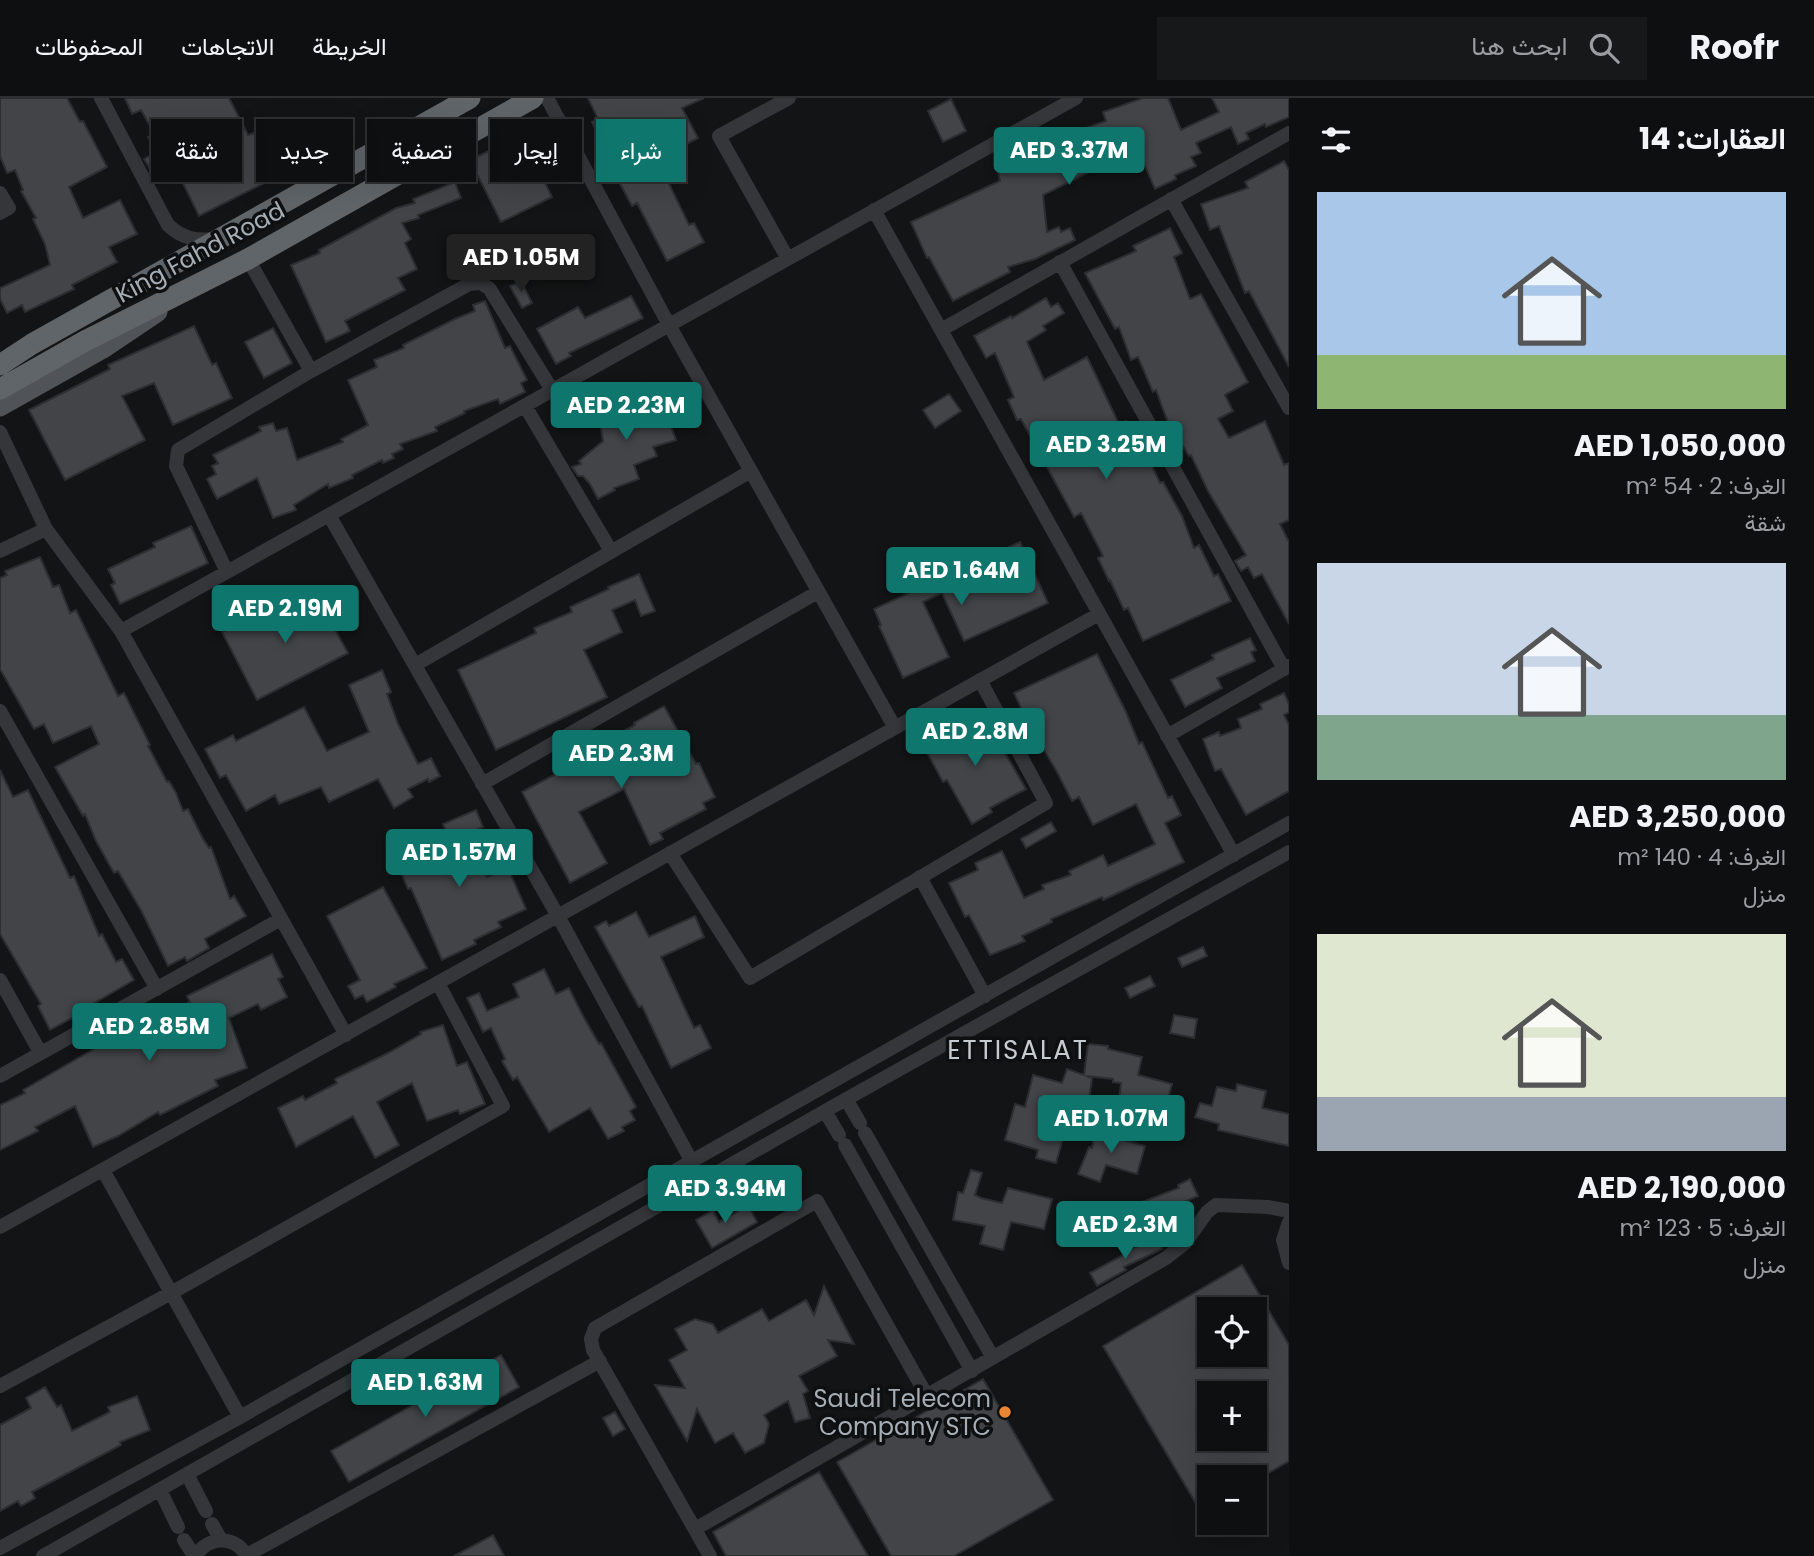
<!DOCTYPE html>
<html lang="ar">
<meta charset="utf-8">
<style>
:root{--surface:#0e0f10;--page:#171819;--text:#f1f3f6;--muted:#9b9c9f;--line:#2e2f30;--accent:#0f766e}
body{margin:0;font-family:Poppins,Vazirmatn,sans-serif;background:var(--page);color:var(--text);direction:rtl;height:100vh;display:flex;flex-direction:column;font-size:26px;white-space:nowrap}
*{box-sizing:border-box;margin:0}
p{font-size:23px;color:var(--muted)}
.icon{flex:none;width:38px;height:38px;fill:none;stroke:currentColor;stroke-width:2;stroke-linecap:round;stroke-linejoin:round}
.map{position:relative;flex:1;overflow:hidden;direction:ltr}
.drawer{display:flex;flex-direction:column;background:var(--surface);width:525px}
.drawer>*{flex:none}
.guide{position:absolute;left:21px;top:21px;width:665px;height:63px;direction:rtl;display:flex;gap:14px}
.fabs{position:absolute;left:1197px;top:1199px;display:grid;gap:14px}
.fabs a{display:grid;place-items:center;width:70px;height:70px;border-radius:0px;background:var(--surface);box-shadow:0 7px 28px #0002,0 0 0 2px var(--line);font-size:35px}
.price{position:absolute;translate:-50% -60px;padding:0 16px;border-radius:7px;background:var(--accent);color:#fff;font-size:23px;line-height:46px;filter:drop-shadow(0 2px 4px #0008)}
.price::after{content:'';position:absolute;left:50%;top:42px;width:21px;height:16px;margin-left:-10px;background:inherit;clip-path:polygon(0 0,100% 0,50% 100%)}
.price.current{background:#222;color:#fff}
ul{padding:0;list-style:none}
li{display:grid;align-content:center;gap:14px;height:371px;padding:0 28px}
li span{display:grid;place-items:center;height:217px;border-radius:0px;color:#555}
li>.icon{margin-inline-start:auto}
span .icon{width:126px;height:126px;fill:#fffc;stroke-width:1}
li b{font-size:30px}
h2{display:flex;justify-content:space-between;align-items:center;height:84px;padding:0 28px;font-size:30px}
.pill{padding:0 24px;border-radius:0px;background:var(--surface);box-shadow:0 7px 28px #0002,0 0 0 2px var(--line);font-size:24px;line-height:63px}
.pill.current{background:var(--accent);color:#fff}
header{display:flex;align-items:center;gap:42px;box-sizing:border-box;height:98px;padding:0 35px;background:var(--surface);border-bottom:2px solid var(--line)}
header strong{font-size:33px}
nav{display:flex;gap:38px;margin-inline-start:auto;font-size:24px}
.search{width:490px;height:63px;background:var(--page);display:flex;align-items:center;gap:18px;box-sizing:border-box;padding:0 24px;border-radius:0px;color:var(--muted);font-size:26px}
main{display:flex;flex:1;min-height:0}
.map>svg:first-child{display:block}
.building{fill:#424448;stroke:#2d2e31;stroke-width:2;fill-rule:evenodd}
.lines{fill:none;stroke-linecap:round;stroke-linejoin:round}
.minor{stroke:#34363a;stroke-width:14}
.major{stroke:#505459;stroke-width:19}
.highway{stroke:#60656a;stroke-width:21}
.poi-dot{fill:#ec8634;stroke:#0e0f10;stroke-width:2.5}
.labels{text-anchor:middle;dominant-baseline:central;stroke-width:7;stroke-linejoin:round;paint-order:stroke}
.street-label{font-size:24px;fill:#a5adb5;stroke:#0e0f10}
.poi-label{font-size:24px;fill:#a5adb5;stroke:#0e0f10;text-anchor:end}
.neighbourhood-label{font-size:26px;letter-spacing:2px;fill:#c6cbd1;stroke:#0e0f10}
</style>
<header>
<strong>Roofr</strong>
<div class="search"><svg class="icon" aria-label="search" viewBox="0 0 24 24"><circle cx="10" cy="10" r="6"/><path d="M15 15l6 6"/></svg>ابحث هنا</div>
<nav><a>الخريطة</a><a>الاتجاهات</a><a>المحفوظات</a></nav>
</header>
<main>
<section class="drawer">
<h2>العقارات: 14<svg class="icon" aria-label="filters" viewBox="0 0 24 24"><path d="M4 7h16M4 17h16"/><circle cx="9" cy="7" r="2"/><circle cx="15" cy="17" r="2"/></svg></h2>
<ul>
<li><span style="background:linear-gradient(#a9c7e8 75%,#8fb573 0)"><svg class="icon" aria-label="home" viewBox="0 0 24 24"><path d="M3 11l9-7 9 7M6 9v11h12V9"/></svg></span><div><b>AED 1,050,000</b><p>الغرف: 2 · 54 m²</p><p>شقة</p></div></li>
<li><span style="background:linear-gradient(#c9d6e8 70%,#7fa58c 0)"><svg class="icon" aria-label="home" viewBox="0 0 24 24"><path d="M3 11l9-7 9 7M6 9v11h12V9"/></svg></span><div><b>AED 3,250,000</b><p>الغرف: 4 · 140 m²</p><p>منزل</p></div></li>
<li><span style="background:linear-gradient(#dfe7d0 75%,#9aa5b1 0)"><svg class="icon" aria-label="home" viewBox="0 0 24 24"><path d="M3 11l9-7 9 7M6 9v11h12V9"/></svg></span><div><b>AED 2,190,000</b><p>الغرف: 5 · 123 m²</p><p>منزل</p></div></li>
</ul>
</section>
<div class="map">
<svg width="1289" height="1458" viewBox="0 0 1289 1458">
<rect width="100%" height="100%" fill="#131415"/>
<!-- building -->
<path class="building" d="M0 0H67L80 24 83 23 107 69 69 89 83 120 120 102 137 136 109 149 117 164 72 187 74 191 25 214 22 207 7 215 0 201V190L50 167 45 146 33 121 36 120 21 93 23 92 15 72 7 75 0 58Z
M125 0H229L248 37 254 35 258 43 288 28 300 50 269 65 276 79 199 118 174 67 155 79 144 61 156 54 148 39 154 35 141 12 132 16Z
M588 0H704L682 10 698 40 657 61 689 127 694 125 704 144 667 163 637 105 632 108 617 80 614 81 606 61 610 59 592 24 598 21Z
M1143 0H1168L1181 32 1219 14 1212 0H1289V19L1266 29 1265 26 1246 35 1249 41 1238 46 1231 29 1196 45 1201 55 1191 59 1196 68 1175 77 1176 81 1155 91 1135 45 1093 60 1099 69 1043 97 1047 134 1059 129 1061 134 1070 130 1075 142 1035 161 1008 169 1010 174 953 203 929 159 927 160 911 124 1000 83 998 74 1028 65 1026 61 1051 50 1057 59 1084 44 1080 32 1106 23 1103 14Z
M951 1 966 33 943 44 928 13Z
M522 37 552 99 501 124 470 62Z
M1284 63 1289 72V269L1249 193 1245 195 1219 128 1210 132 1201 106 1248 90 1245 84Z
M455 84 461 100 418 117 419 120 402 125 411 141 405 145 417 171 398 180 405 192 345 223 350 233 326 244 291 167 320 155 319 152 396 110 415 105 413 101Z
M1170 130 1182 155 1174 159 1190 201 1201 196 1248 284 1225 297 1233 313 1218 321 1229 340 1265 323 1284 367 1289 365V422L1280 426 1289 444V526L1262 476 1254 480 1248 469 1241 473 1235 463 1246 457 1208 393 1191 357 1189 358 1167 322 1156 292 1153 294 1138 259 1131 262 1119 229 1115 231 1085 175 1136 153 1133 148Z
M521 183 532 205 522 210 510 188Z
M631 198 643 220 569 255 571 258 556 266 537 231 578 209 585 220Z
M1046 200 1051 209 1058 205 1064 215 1043 228 1046 232 1027 244 1044 282 1087 259 1119 326 1126 323 1143 359 1147 357 1160 385 1163 384 1182 418 1194 450 1199 447 1214 478 1218 476 1231 503 1143 543 1128 510 1124 512 1110 482 1109 483 1098 460 1103 458 1081 415 1074 419 1021 321 1017 322 1008 302 1014 299 995 255 986 260 974 238 1011 218 1012 220Z
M485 203 505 250 510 248 527 282 521 285 525 294 500 306 498 301 464 313 465 315 435 329 437 333 400 346 403 351 392 356 394 360 383 365 382 362 352 377 353 380 329 390 328 386 294 407 296 412 273 420 257 380 217 401 207 381 216 376 212 368 218 365 213 357 261 333 259 329 273 325 276 333 287 330 297 362 343 344 341 341 368 327 348 282 377 269 374 262 404 250 403 247 455 221 475 213 473 207Z
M194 228 212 267 216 265 232 300 173 327 154 285 122 298 145 342 65 382 29 312 110 271 108 267Z
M273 230 292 265 264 280 245 244Z
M642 285 648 302H661L668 321 672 317V331L676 342 653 349 657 358 634 367 639 381 614 390 615 392 598 401 590 386 583 378H578L572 369 581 366 579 363 603 343 599 320 594 314 631 302V289Z
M949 296 961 313 935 330 923 312Z
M191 428 208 465 120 506 111 487 115 485 108 471 155 449 153 445Z
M1020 444 1048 505 964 543 942 495 923 504 949 559 903 580 879 528 881 527 874 511Z
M40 459 53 489 59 487 70 515 76 512 118 598 124 595 150 647 148 648 167 684 169 683 176 695 183 713 188 711 203 741 209 750 211 749 230 801 234 798 246 818 205 841 209 850 187 863 185 859 168 868 142 814 118 773 114 775 96 743 85 716 83 718 55 669 99 646 91 628 53 645 44 626 34 631 0 571V480L7 477 5 473Z
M639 476 655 513 641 518 635 502 612 512 622 534 584 552 607 599 496 652 458 572 536 535 534 530 572 514 570 509 609 491 608 489Z
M313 492 348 555 257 602 222 534 242 524 244 528Z
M1250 540 1256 552 1251 554 1255 563 1217 580 1222 590 1185 609 1171 582 1214 561 1212 557Z
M1097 556 1126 614 1139 646 1142 644 1168 700 1172 698 1181 717 1165 725 1184 764 1103 802 1102 799 1051 821 1052 824 1022 838 1025 843 990 857 969 817 965 819 949 785 978 772 975 765 1002 753 1024 800 1044 791 1042 787 1071 777 1069 773 1103 757 1108 768 1155 746 1136 706 1093 727 1079 699 1072 703 1057 674 1040 645 1038 646 1014 595Z
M382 572 391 594 387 596 398 626 418 666 431 660 440 678 429 684 428 681 408 691 413 699 394 710 378 681 329 704 321 689 279 706 275 697 246 713 226 677 220 680 205 651 233 637 236 643 304 609 327 653 369 634 349 587Z
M1284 595 1289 606V614L1284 617 1289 627V693L1246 717 1221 671 1215 673 1203 641 1219 634 1220 638 1241 630 1238 621 1262 611 1260 606Z
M664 608 696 666 699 665 715 699 703 705 706 711 660 735 663 741 650 747 624 691 579 714 607 765 570 785 522 694 601 652 598 647 635 627 634 625Z
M983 617 1026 691 990 710 992 714 972 726 947 682 943 684 924 649Z
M0 672 13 699 28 692 70 780 74 778 99 838 102 836 116 864 122 861 134 882 86 910 87 912 50 932 38 908 41 906 0 836Z
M476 712 483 729 468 736 487 779 508 770 526 811 498 824 501 829 474 842 476 846 442 862 411 790 408 791 396 763 449 740 443 726Z
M1051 724 1056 733 1026 750 1021 741Z
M383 789 427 870 394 886 396 889 367 904 363 897 355 901 348 888 360 882 327 818Z
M636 814 649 839 695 818 704 839 661 859 694 930 700 927 711 950 671 970 642 908 639 909 595 829 606 823 609 828Z
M1203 849 1207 858 1182 869 1178 860Z
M272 856 283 879 278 881 287 899 261 912 258 906 229 920 247 970 215 982 218 988 160 1017 158 1014 118 1038 93 1049 75 1008 35 1029 38 1033 0 1052V1007L25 995 23 992 118 937 190 904 187 898Z
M544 871 556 896 569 890 583 918 599 946 601 945 636 1009 630 1013 635 1022 622 1029 624 1033 608 1041 590 1010 549 1034 517 979 513 982 502 963 505 961 491 930 483 934 467 900 479 895 487 913 519 899 513 886Z
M1150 878 1155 888 1130 900 1125 890Z
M1174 917 1197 921 1194 940 1170 935Z
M443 927 457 968 467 964 485 1006 460 1016 458 1012 427 1023 412 985 377 1004 399 1047 375 1060 353 1018 296 1049 278 1010 303 998 305 1002 337 985 335 981 388 955 421 936 420 934Z
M1088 946 1108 948V951L1142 959 1138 977 1172 986 1164 1016 1130 1007 1129 1013 1118 1012 1121 985 1113 984V981L1086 978 1092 980 1089 1002 1060 998 1050 1033 1064 1037 1056 1065 1036 1060 1038 1052 1005 1042 1015 1006 1025 1009 1033 977 1062 985 1067 971 1084 977Z
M1237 986 1266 993 1262 1010 1289 1016V1048L1218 1032 1219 1026 1195 1019 1200 1005 1212 1008 1217 989 1236 993Z
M1095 1032 1119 1035V1041L1145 1048 1137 1076 1106 1067 1100 1084 1078 1076 1089 1049 1092 1050Z
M971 1072 982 1075 975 1097 981 1100 1002 1105 1008 1090 1052 1101 1044 1131 1011 1124 1003 1152 980 1146 985 1128 953 1122 958 1094 963 1095Z
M1190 1081 1198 1098 1174 1108 1178 1118 1143 1132 1134 1107 1179 1090 1178 1087Z
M748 1107 757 1124 712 1150 696 1122 713 1112 719 1124Z
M1157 1140 1162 1151 1124 1169 1126 1172 1097 1188 1090 1175 1127 1155 1126 1153Z
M1242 1167 1289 1247V1363L1255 1383V1379H1209V1409L1201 1414 1103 1248ZM1209 1211H1255V1256H1209ZM1209 1295H1255V1340H1209Z
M824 1188 854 1246 828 1242 837 1258 799 1278 808 1293 803 1296 810 1320 795 1324 788 1303 764 1317 769 1326 764 1345 745 1355 733 1335 715 1345 697 1311 687 1343 655 1287 685 1290 669 1262 687 1252 675 1231 695 1221 713 1226 718 1235 762 1211 769 1223 806 1202 814 1217Z
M501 1257 519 1289 349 1384 331 1353Z
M983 1281 1053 1402 954 1458H891L837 1364Z
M45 1289 57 1309 61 1307 72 1333 110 1314 108 1309 137 1298 150 1332 120 1344 121 1347 32 1394 35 1400 21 1408 18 1403 0 1413V1327L31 1310 26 1300Z
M615 1314 625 1331 613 1338 603 1320Z
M819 1374 868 1458H726L713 1434Z
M493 1437 504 1458H454Z"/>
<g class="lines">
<!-- minor -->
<path class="minor" d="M101 0 168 127C182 140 195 143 214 141
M547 0 669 227 895 630
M0 95 9 110 0 115
M1171 101 1289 310
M874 112 1234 757
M248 161 311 273
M788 161 719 38 789 0
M1060 164 1284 571
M941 232 1289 35
M525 308 611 453
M0 334 46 431 121 533 346 937
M329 417 558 818 692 1064
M0 453 46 431
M227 474 176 368 178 352 311 273 469 186 480 185 489 190 552 292
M121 533 1076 0
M415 567 751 373
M0 613 157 891
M1167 638 1289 568
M482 686 818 494
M670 755 750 880 1046 705 980 582
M920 779 985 898
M0 882 40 954
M0 978 281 821
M846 1001 860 1025
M825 1013 839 1037
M865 1035 993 1260
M845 1047 972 1273
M103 1072 240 1319
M1289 1124 1283 1142 1289 1165
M0 1129 1099 516
M0 1288 171 1195 503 1008 438 885
M187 1376 206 1413
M160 1392 178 1429
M212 1426 221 1442
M695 1431 1166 1160 1185 1145 1207 1114 1216 1107 1268 1109 1289 1113
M184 1442 194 1458
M0 1450 240 1319 1289 725
M247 1457 600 1263
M43 1458 841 1004 1289 754
M195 1458C209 1438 234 1437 247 1458
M710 1458 593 1252 591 1241 595 1230 817 1103 927 1298"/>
<!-- major -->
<path class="major" d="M0 309 103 251 158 214"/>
<!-- highway -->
<path class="highway" d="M0 267 32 246 470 0
M0 291 85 243 248 161 533 0"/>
</g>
<!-- markers -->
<circle class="poi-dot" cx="1005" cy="1314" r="7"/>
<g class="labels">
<!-- street labels -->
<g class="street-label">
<text transform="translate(200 154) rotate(-28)">King Fahd Road</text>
</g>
<!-- poi labels -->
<g class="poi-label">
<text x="991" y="1300">Saudi Telecom<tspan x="991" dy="28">Company STC</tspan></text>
</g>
<!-- neighbourhood labels -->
<g class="neighbourhood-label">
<text x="1018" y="952">ETTISALAT</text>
</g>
</g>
</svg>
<div class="fabs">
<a><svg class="icon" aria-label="locate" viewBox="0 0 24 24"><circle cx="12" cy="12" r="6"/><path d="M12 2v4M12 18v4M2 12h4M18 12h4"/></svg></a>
<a>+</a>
<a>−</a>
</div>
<b class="price" style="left:1069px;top:89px">AED 3.37M</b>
<b class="price current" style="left:521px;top:196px">AED 1.05M</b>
<b class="price" style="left:626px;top:344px">AED 2.23M</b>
<b class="price" style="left:1106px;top:383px">AED 3.25M</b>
<b class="price" style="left:961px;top:509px">AED 1.64M</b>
<b class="price" style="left:285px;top:547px">AED 2.19M</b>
<b class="price" style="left:975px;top:670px">AED 2.8M</b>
<b class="price" style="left:621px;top:692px">AED 2.3M</b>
<b class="price" style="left:459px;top:791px">AED 1.57M</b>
<b class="price" style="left:149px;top:965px">AED 2.85M</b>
<b class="price" style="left:1111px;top:1057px">AED 1.07M</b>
<b class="price" style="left:725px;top:1127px">AED 3.94M</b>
<b class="price" style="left:1125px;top:1163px">AED 2.3M</b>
<b class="price" style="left:425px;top:1321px">AED 1.63M</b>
<div class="guide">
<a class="pill current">شراء</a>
<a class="pill">إيجار</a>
<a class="pill">تصفية</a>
<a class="pill">جديد</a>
<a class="pill">شقة</a>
</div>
</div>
</main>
